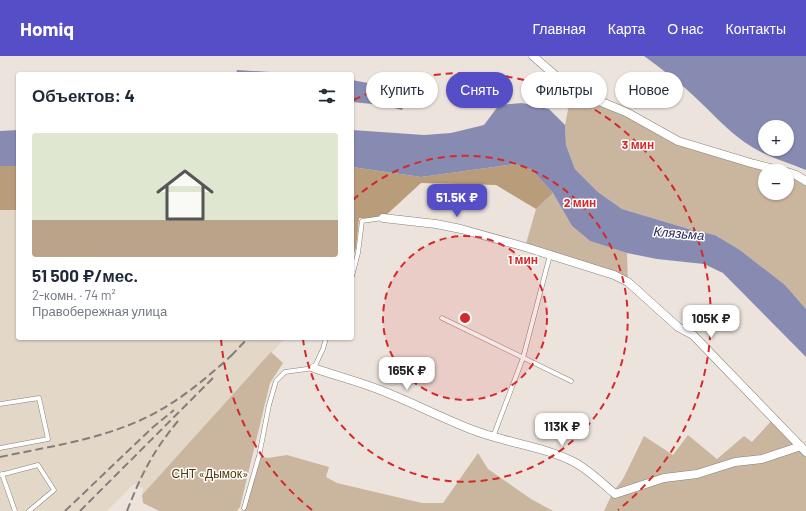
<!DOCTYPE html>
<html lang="ru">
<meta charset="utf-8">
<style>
:root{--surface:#fff;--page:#f2f2f3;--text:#1f2937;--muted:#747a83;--line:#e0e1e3;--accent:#564ec6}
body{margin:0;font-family:Barlow,sans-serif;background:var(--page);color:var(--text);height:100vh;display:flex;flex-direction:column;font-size:15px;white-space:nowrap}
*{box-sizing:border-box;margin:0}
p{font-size:13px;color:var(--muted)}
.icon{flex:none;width:22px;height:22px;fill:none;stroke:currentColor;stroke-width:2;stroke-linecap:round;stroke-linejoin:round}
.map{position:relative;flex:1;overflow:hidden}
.drawer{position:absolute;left:16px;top:16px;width:338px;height:268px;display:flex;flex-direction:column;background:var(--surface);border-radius:4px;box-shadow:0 1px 3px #0004}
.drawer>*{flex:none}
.hud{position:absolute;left:366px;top:16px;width:380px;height:36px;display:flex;gap:8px}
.tools{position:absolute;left:758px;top:64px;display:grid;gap:8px}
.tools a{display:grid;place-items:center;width:36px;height:36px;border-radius:50%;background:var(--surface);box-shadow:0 1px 3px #0004;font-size:20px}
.price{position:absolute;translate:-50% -34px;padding:0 9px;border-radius:8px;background:#fff;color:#222;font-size:13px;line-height:26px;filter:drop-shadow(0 1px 2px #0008)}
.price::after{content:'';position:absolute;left:50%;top:24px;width:12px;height:9px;margin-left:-6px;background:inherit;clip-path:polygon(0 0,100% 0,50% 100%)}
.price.current{background:var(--accent);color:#fff}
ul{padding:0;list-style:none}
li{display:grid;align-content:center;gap:8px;height:212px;padding:0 16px}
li+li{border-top:1px solid var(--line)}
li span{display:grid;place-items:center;height:124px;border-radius:4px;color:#555}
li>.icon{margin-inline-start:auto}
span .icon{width:72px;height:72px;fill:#fffc;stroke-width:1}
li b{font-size:17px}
h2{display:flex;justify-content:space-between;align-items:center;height:48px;padding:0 16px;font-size:17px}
.tag{padding:0 14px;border-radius:18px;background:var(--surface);box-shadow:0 1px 3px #0004;font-size:14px;line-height:36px}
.tag.current{background:var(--accent);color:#fff}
header{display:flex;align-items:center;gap:24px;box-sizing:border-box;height:56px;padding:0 20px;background:var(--accent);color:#fff}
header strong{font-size:19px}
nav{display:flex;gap:22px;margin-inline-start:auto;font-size:14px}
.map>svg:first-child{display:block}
.built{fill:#e3d7c8}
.green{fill:#cab69f}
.forest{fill:#b99d7b}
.water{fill:#888bb1;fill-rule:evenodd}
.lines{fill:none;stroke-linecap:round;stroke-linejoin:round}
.lane-casing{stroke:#878078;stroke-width:5}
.street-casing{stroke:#878078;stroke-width:9}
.lane{stroke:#fff;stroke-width:4}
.street{stroke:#fff;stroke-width:8}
.rail{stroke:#837e79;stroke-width:2;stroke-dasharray:8 4;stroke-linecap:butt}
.ring{fill:none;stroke:#d62828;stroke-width:2;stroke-dasharray:7 5}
.labels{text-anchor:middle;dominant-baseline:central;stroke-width:3;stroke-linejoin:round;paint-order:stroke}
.park-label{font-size:12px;fill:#523509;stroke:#fff}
.water-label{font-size:13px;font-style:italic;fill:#2a295b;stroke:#fff}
.centre{fill:#d62828;stroke:#fff;stroke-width:2}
.ring-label{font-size:12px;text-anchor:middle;font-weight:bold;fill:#d62828;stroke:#fff;stroke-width:3;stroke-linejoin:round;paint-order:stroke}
</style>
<header>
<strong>Homiq</strong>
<nav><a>Главная</a><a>Карта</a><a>О нас</a><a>Контакты</a></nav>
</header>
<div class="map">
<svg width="806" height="455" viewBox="0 0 806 455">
<rect width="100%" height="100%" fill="#ece4dc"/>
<!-- built -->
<path class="built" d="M0 110H18V282H285L142 439 143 432 134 428 107 455H0Z"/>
<!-- green -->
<path class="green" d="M572 34 678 85 782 115H765V137H787V116L806 125V253L785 229 740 194 715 179 689 173 622 153 598 136 575 113 566 89 565 69Z
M553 137 572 170 590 185 627 197 628 226 525 191 536 153Z
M271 296 283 307 270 327 240 451 237 455H159L143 447 142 439Z
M774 362 806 396V455H604L613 436 623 423 644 380 673 399 688 379 717 403 744 380 752 386Z
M478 397 488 413 531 443 553 455H244L259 400 268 402 287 399 329 411 326 421 337 427 422 447H443Z"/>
<!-- forest -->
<path class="forest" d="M515 108 532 114 553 137 536 153 496 129 421 127 383 162H359L356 192 352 203V111L421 121Z
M0 110H18V154H0Z"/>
<!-- water -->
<path class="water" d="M644 0H806V114C787 106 770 102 752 91 732 79 716 61 699 45 682 28 663 14 644 0ZM765 71H787V93H765Z
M237 14 303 18H236Z
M352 24 389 31 401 38 404 49 402 54 382 49 352 46Z
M522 47 549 53 565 69 566 89 575 113 598 136 622 153 689 173 715 179 740 194 785 229 806 253V301L723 217 704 208 657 203 627 197 590 185 572 170 553 137 532 114 515 108 421 121 352 111V74L424 79 451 77 484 69 499 49Z
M18 74V110H0V75Z"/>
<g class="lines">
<!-- lane casing -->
<g class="lane-casing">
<path id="lane" d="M352 220 358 197 362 165 383 162
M442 262 571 325
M0 348 39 342 48 383 0 392
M493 381 523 302 550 199
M2 418 15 455
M0 419 38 409 54 434 29 455
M244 452 259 400 269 349 276 325 285 316 314 312 323 293 326 282"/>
</g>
<!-- street casing -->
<g class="street-casing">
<path id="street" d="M533 0 572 34 626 56 678 85 751 107 782 115
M787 116 796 119 806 125
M383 162 436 168 461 173 525 191 614 219 628 226 678 271 693 279 806 396
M314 312C333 319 353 324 372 331 406 343 439 361 473 374 506 387 543 390 574 406 589 414 602 427 615 438L664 422 697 418 735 406 762 403 801 390"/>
</g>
<!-- lane -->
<use href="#lane" class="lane"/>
<!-- street -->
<use href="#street" class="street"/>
<!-- rail -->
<path class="rail" d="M231 300 248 282
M0 401C47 391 97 384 141 364 176 348 206 323 234 297
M65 455 152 372 174 354
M80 455 213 322
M127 455C141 419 153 395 178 365"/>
</g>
<!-- distance rings -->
<circle cx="465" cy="262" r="82" fill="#d62828" fill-opacity=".12"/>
<g class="ring">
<circle cx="465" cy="262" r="82"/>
<path d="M353 144A163 163 0 1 1 303 283"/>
<path d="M312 454A245 245 0 0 1 221 283M354 44A245 245 0 0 1 618 454"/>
</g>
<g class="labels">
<!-- park labels -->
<g class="park-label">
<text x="210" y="417">СНТ «Дымок»</text>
</g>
<!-- water labels -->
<g class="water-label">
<text transform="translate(679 177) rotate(5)">Клязьма</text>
</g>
</g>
<circle cx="465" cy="262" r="6" class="centre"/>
<g class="ring-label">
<text x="638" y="93">3 мин</text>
<text x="580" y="151">2 мин</text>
<text x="523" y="208">1 мин</text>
</g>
</svg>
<div class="tools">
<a>+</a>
<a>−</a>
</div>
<b class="price current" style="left:457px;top:162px">51.5K ₽</b>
<b class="price" style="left:711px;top:283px">105K ₽</b>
<b class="price" style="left:407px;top:335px">165K ₽</b>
<b class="price" style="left:562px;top:391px">113K ₽</b>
<div class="hud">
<a class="tag">Купить</a>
<a class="tag current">Снять</a>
<a class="tag">Фильтры</a>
<a class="tag">Новое</a>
</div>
<section class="drawer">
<h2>Объектов: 4<svg class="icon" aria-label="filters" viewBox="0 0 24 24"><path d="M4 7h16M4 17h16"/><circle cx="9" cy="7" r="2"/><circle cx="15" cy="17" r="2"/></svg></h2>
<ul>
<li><span style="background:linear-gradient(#dfe7d0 70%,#b9a48a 0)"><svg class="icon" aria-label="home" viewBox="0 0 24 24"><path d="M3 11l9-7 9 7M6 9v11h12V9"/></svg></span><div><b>51 500 ₽/мес.</b><p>2-комн. · 74 m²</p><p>Правобережная улица</p></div></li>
</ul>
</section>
</div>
